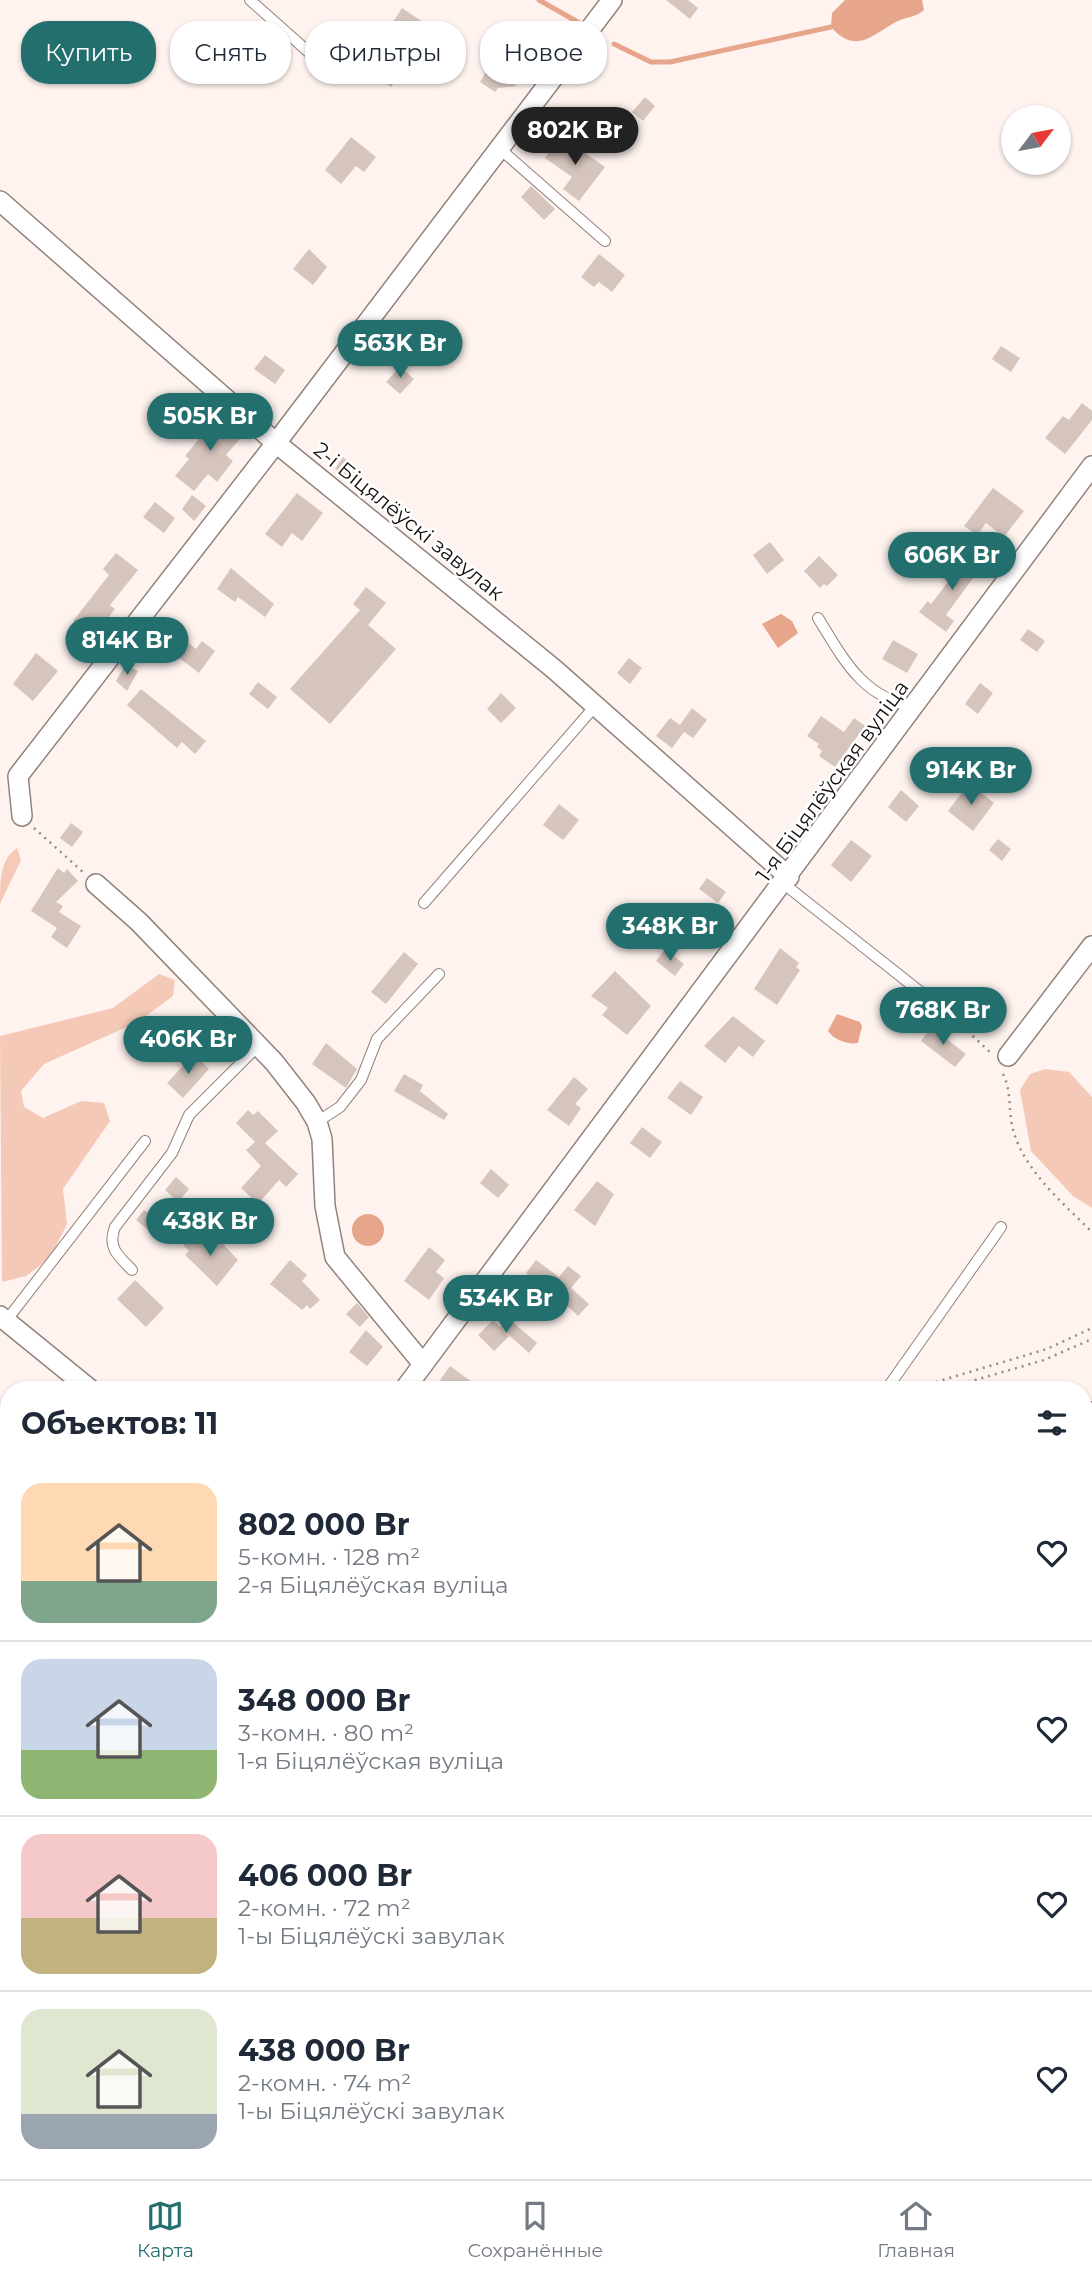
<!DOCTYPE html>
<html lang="ru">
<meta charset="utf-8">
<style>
:root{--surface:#fff;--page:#f6f6f7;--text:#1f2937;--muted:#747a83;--line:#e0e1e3;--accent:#236f6e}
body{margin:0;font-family:Montserrat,sans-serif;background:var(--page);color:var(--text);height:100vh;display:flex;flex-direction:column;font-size:26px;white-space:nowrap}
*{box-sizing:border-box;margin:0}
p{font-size:23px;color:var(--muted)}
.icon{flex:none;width:38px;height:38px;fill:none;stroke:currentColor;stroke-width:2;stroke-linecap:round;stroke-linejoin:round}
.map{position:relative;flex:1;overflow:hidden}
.drawer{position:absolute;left:0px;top:1381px;width:1092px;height:800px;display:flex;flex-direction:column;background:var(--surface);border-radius:28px 28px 0 0;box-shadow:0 2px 5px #0004}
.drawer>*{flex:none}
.hud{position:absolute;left:21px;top:21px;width:700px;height:63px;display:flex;gap:14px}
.needle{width:46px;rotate:58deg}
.fabs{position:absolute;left:1001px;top:105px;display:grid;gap:14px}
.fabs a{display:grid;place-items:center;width:70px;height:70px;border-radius:50%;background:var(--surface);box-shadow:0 2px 5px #0004;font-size:35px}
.price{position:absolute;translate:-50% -60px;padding:0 16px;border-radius:24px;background:var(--accent);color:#fff;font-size:23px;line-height:46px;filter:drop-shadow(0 2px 4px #0008)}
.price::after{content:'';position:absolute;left:50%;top:42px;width:21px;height:16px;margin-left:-10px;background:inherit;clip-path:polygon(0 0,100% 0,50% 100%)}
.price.on{background:#222;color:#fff}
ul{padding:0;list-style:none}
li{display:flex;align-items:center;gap:21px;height:175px;padding:0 21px}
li+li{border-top:2px solid var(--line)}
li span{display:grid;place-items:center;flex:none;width:196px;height:140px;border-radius:21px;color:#555}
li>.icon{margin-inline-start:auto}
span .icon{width:84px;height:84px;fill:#fffc;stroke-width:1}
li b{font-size:30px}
h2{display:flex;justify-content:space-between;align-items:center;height:84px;padding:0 21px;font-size:30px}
.chip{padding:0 24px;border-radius:28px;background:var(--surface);box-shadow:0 2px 5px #0004;font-size:24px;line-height:63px}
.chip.on{background:var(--accent);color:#fff}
.tab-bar{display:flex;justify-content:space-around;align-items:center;height:98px;border-top:2px solid var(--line);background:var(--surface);font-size:19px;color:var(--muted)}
.tab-bar a{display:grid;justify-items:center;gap:4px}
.tab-bar .on{color:var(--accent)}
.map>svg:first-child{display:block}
.green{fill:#f4c9b8}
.water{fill:#e7a68b}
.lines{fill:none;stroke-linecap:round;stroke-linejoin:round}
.stream{stroke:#e7a68b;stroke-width:5}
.building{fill:#d6c5bd}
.lane-casing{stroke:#93827c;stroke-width:12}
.street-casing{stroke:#93827c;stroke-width:22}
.secondary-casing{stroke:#93827c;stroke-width:31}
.primary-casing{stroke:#93827c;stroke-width:34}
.path{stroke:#948c88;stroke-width:2.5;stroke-dasharray:2 5;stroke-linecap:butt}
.lane{stroke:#fff;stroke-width:10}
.street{stroke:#fff;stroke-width:19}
.secondary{stroke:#fff;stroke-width:28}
.primary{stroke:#fff;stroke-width:32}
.labels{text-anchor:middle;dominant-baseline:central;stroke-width:5;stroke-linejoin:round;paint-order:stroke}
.street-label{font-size:21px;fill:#150f0d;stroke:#fff}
</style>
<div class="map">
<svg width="1092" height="2179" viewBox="0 0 1092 2179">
<rect width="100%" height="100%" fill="#fef3ef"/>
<!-- green -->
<path class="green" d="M17 848 21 860 0 904C0 880 0 860 17 848Z
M159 974 175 980 173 996 138 1022 44 1064 21 1091 24 1107 43 1118 81 1101 104 1103 110 1121 63 1189 67 1224 50 1258 26 1276 2 1282 0 1036 113 1008Z
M1045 1069 1069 1072 1092 1097V1208L1073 1196 1031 1151 1020 1090 1030 1074Z
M0 1731 9 1736V2172H134L122 2179H0Z
M193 2172H402L404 2179H181Z"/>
<!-- water -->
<path class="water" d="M845 0H922L924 10C916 18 904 17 894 23 870 37 855 54 831 27L832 13Z
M781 614 792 621 798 633 778 648 762 624Z
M837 1014 860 1022 862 1026 858 1043C848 1045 834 1040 828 1031Z
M352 1230a16 16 0 1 1 32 0a16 16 0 1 1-32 0Z"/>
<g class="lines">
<!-- stream -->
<path class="stream" d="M539 0 583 25
M614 44 651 62H670L831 27
M1083 1648 1092 1664"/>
</g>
<!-- building -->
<path class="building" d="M666 0H688L698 8 690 19Z
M402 8 430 27 421 41 393 22Z
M372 44 404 69 391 87 359 62Z
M488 68 517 86 498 88 495 92 480 82Z
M645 97 655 106 643 121 632 112Z
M561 136 605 167 579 201 563 189 572 177 545 158Z
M351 137 376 157 364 172 356 166 341 184 325 170Z
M531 186 555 209 544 220 521 197Z
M309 249 327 267 313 285 293 269Z
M599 254 625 275 612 292 599 282 594 287 581 277Z
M1001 346 1020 358 1011 372 992 359Z
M265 355 285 370 275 384 254 369Z
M400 367 414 379 400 394 386 382Z
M1082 403 1092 411V420L1065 454 1045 438 1063 416 1069 420Z
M220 413 244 434 226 455 233 461 217 482 208 474 194 491 175 476 189 459 185 456Z
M343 457 357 468 349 479 335 469Z
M993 488 1024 511 1004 537 986 523 977 535 964 526Z
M297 493 323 513 302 541 292 533 282 547 265 534Z
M192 495 206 506 194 521 182 509Z
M155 502 175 518 164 533 143 517Z
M770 542 784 560 767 574 753 555Z
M968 550 984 563 946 615 954 621 946 632 919 612 928 601 931 604 962 564 959 561Z
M116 553 138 570 110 605 115 609 93 637 73 621 109 575 103 569Z
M819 556 838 575 827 586 824 584 820 588 804 571Z
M231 568 274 604 265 617 238 597 235 602 217 589Z
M366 587 386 603 368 625 396 649 330 724 290 689 360 610 353 604Z
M1028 629 1045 641 1037 652 1020 640Z
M181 637 196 649 202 641 215 651 199 673 170 651Z
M893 640 918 654 907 673 882 659Z
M36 653 58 671 33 701 13 684Z
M629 658 642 668 630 684 617 673Z
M126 664 138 671 127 691 116 681Z
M258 682 277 697 268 709 249 694Z
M980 683 993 693 978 714 965 704Z
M141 689 206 741 195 754 182 742 177 748 127 705Z
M501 693 516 708 501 723 487 709Z
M692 708 707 720 693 738 684 732 672 748 656 736 670 718 680 725Z
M821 716 844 732 854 718 865 726 835 767 819 756 822 751 817 747 819 744 807 736Z
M969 783 994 803 973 831 948 811Z
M901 790 919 806 906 822 888 807Z
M559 804 579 820 563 840 543 825Z
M71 823 83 832 72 847 60 838Z
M998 839 1011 849 1002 861 989 850Z
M851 840 872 856 851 882 831 865Z
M58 868 64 873 67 869 78 881 56 902 63 906 59 912 81 926 67 948 51 937 57 928 31 911Z
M707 878 726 892 718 903 699 889Z
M703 904 716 914 712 920 719 925 709 938 690 922Z
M780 948 799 963 796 967 800 970 777 1005 754 989Z
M665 949 684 964 675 976 656 961Z
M404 952 418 964 386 1004 371 992Z
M615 971 651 1006 627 1035 602 1015 608 1008 591 996Z
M733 1016 765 1041 753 1057 739 1046 725 1063 704 1046Z
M931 1027 966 1054 955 1067 921 1041Z
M326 1043 357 1069 346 1088 312 1064Z
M194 1054 209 1069 183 1098 167 1083Z
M404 1074 423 1085 420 1091 448 1114 444 1120 394 1091Z
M574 1077 588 1089 575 1104 581 1108 569 1126 547 1110Z
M680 1081 703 1097 691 1115 667 1098Z
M248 1110 253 1115 258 1111 278 1131 265 1143 298 1174 286 1187 279 1180 258 1204 241 1188 261 1166 246 1150 255 1142 236 1123Z
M642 1127 662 1142 650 1158 630 1143Z
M491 1169 509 1185 498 1198 480 1183Z
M176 1177 189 1189 178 1202 165 1190Z
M597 1181 614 1194 595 1226 574 1210Z
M144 1210 159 1221 151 1232 136 1220Z
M195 1232 214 1250 221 1242 238 1260 217 1286 185 1255 189 1251 183 1245Z
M429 1247 445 1260 436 1272 444 1278 429 1300 404 1281Z
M290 1260 307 1275 302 1281 320 1300 310 1309 307 1305 302 1310 270 1284Z
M536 1260 559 1277 568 1266 581 1276 571 1288 589 1304 578 1316 561 1300 549 1319 537 1311 547 1289 526 1273Z
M135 1280 164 1308 146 1327 117 1299Z
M357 1303 369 1317 360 1327 346 1314Z
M508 1318 537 1343 529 1353 501 1328 509 1336 494 1351 478 1335 493 1320 500 1327Z
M366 1330 383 1347 367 1366 349 1352Z
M450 1366 472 1382 466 1390H453L440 1380Z"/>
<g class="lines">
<!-- lane casing -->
<g class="lane-casing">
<path id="lane" d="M250 0 331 72
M499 148 605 241
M818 618C844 660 862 697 914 707
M784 884 937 1005
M424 903 596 705
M317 1122 340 1107 361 1080 377 1039 439 974
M132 1270C118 1256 107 1247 115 1227L172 1153 189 1115 258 1046
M6 1321 145 1141
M886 1390 1001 1227
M1083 1747 1092 1755
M574 2179 580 2172"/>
</g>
<!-- street casing -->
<g class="street-casing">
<path id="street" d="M0 201 276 443 554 669 789 877
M22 816 18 776 276 443 612 0
M96 884 139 922 274 1062 306 1103 317 1122 322 1139 325 1206 335 1257 423 1364
M1008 1056 1092 946
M0 1316 91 1390
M404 1390 1092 466
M1083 1417 1092 1412
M423 2172 425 2179"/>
</g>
<!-- secondary casing -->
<g class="secondary-casing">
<path id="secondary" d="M0 1639 9 1645
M1083 2137H1092"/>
</g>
<!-- primary casing -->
<g class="primary-casing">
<path id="primary" d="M154 2179 166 2172"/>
</g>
<!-- path -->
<path class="path" d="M34 828 84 873
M947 1012 991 1053
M1003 1074C1013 1094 1007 1115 1015 1136 1028 1174 1065 1205 1092 1232
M909 1390 1047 1349 1092 1328
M941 1390 1044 1360 1092 1339"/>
<!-- lane -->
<use href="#lane" class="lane"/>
<!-- street -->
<use href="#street" class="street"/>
<!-- secondary -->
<use href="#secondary" class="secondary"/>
<!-- primary -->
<use href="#primary" class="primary"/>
</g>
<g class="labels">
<!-- street labels -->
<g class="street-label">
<text transform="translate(409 521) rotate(39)">2-і Біцялёўскі завулак</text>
<text transform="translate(832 781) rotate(-54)">1-я Біцялёўская вуліца</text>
</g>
</g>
</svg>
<div class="fabs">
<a><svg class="needle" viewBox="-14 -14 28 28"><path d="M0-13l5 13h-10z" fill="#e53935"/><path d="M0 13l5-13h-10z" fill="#747a83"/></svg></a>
</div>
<b class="price on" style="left:575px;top:167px">802K Br</b>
<b class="price" style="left:400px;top:380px">563K Br</b>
<b class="price" style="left:210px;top:453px">505K Br</b>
<b class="price" style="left:952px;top:592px">606K Br</b>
<b class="price" style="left:127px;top:677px">814K Br</b>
<b class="price" style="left:971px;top:807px">914K Br</b>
<b class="price" style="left:670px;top:963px">348K Br</b>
<b class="price" style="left:943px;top:1047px">768K Br</b>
<b class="price" style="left:188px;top:1076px">406K Br</b>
<b class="price" style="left:210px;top:1258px">438K Br</b>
<b class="price" style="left:506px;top:1335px">534K Br</b>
<div class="hud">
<a class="chip on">Купить</a>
<a class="chip">Снять</a>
<a class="chip">Фильтры</a>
<a class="chip">Новое</a>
</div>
<section class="drawer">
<h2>Объектов: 11<svg class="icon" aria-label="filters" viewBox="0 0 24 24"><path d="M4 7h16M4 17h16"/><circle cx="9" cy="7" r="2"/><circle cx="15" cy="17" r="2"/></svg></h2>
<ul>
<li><span style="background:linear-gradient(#ffd9b3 70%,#7fa58c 0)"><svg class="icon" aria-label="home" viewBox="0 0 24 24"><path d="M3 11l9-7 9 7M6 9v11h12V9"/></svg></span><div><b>802 000 Br</b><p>5-комн. · 128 m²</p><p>2-я Біцялёўская вуліца</p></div><svg class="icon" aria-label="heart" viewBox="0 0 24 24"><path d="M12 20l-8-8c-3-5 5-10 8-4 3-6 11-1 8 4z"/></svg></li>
<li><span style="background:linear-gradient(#c9d6e8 65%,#8fb573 0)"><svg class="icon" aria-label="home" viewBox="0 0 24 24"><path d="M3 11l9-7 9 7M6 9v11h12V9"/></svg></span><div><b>348 000 Br</b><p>3-комн. · 80 m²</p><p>1-я Біцялёўская вуліца</p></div><svg class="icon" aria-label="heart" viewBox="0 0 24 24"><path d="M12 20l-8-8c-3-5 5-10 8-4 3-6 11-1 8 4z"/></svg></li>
<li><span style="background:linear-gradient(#f6c9c9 60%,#c2b280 0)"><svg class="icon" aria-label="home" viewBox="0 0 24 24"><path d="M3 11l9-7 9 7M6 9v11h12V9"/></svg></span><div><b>406 000 Br</b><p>2-комн. · 72 m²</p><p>1-ы Біцялёўскі завулак</p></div><svg class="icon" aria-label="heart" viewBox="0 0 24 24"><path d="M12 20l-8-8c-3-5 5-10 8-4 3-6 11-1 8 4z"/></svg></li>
<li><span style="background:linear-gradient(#dfe7d0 75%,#9aa5b1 0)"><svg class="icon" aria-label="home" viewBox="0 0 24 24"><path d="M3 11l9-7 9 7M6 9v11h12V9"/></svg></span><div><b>438 000 Br</b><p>2-комн. · 74 m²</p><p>1-ы Біцялёўскі завулак</p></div><svg class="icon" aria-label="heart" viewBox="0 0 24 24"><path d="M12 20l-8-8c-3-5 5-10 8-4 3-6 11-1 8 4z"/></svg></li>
</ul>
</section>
</div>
<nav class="tab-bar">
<a class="on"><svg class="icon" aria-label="map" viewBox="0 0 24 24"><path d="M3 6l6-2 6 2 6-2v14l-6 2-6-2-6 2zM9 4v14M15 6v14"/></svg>Карта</a>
<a><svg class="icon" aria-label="saved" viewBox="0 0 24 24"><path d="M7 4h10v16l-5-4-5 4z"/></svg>Сохранённые</a>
<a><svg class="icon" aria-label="home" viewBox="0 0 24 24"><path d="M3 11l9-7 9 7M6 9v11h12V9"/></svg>Главная</a>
</nav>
